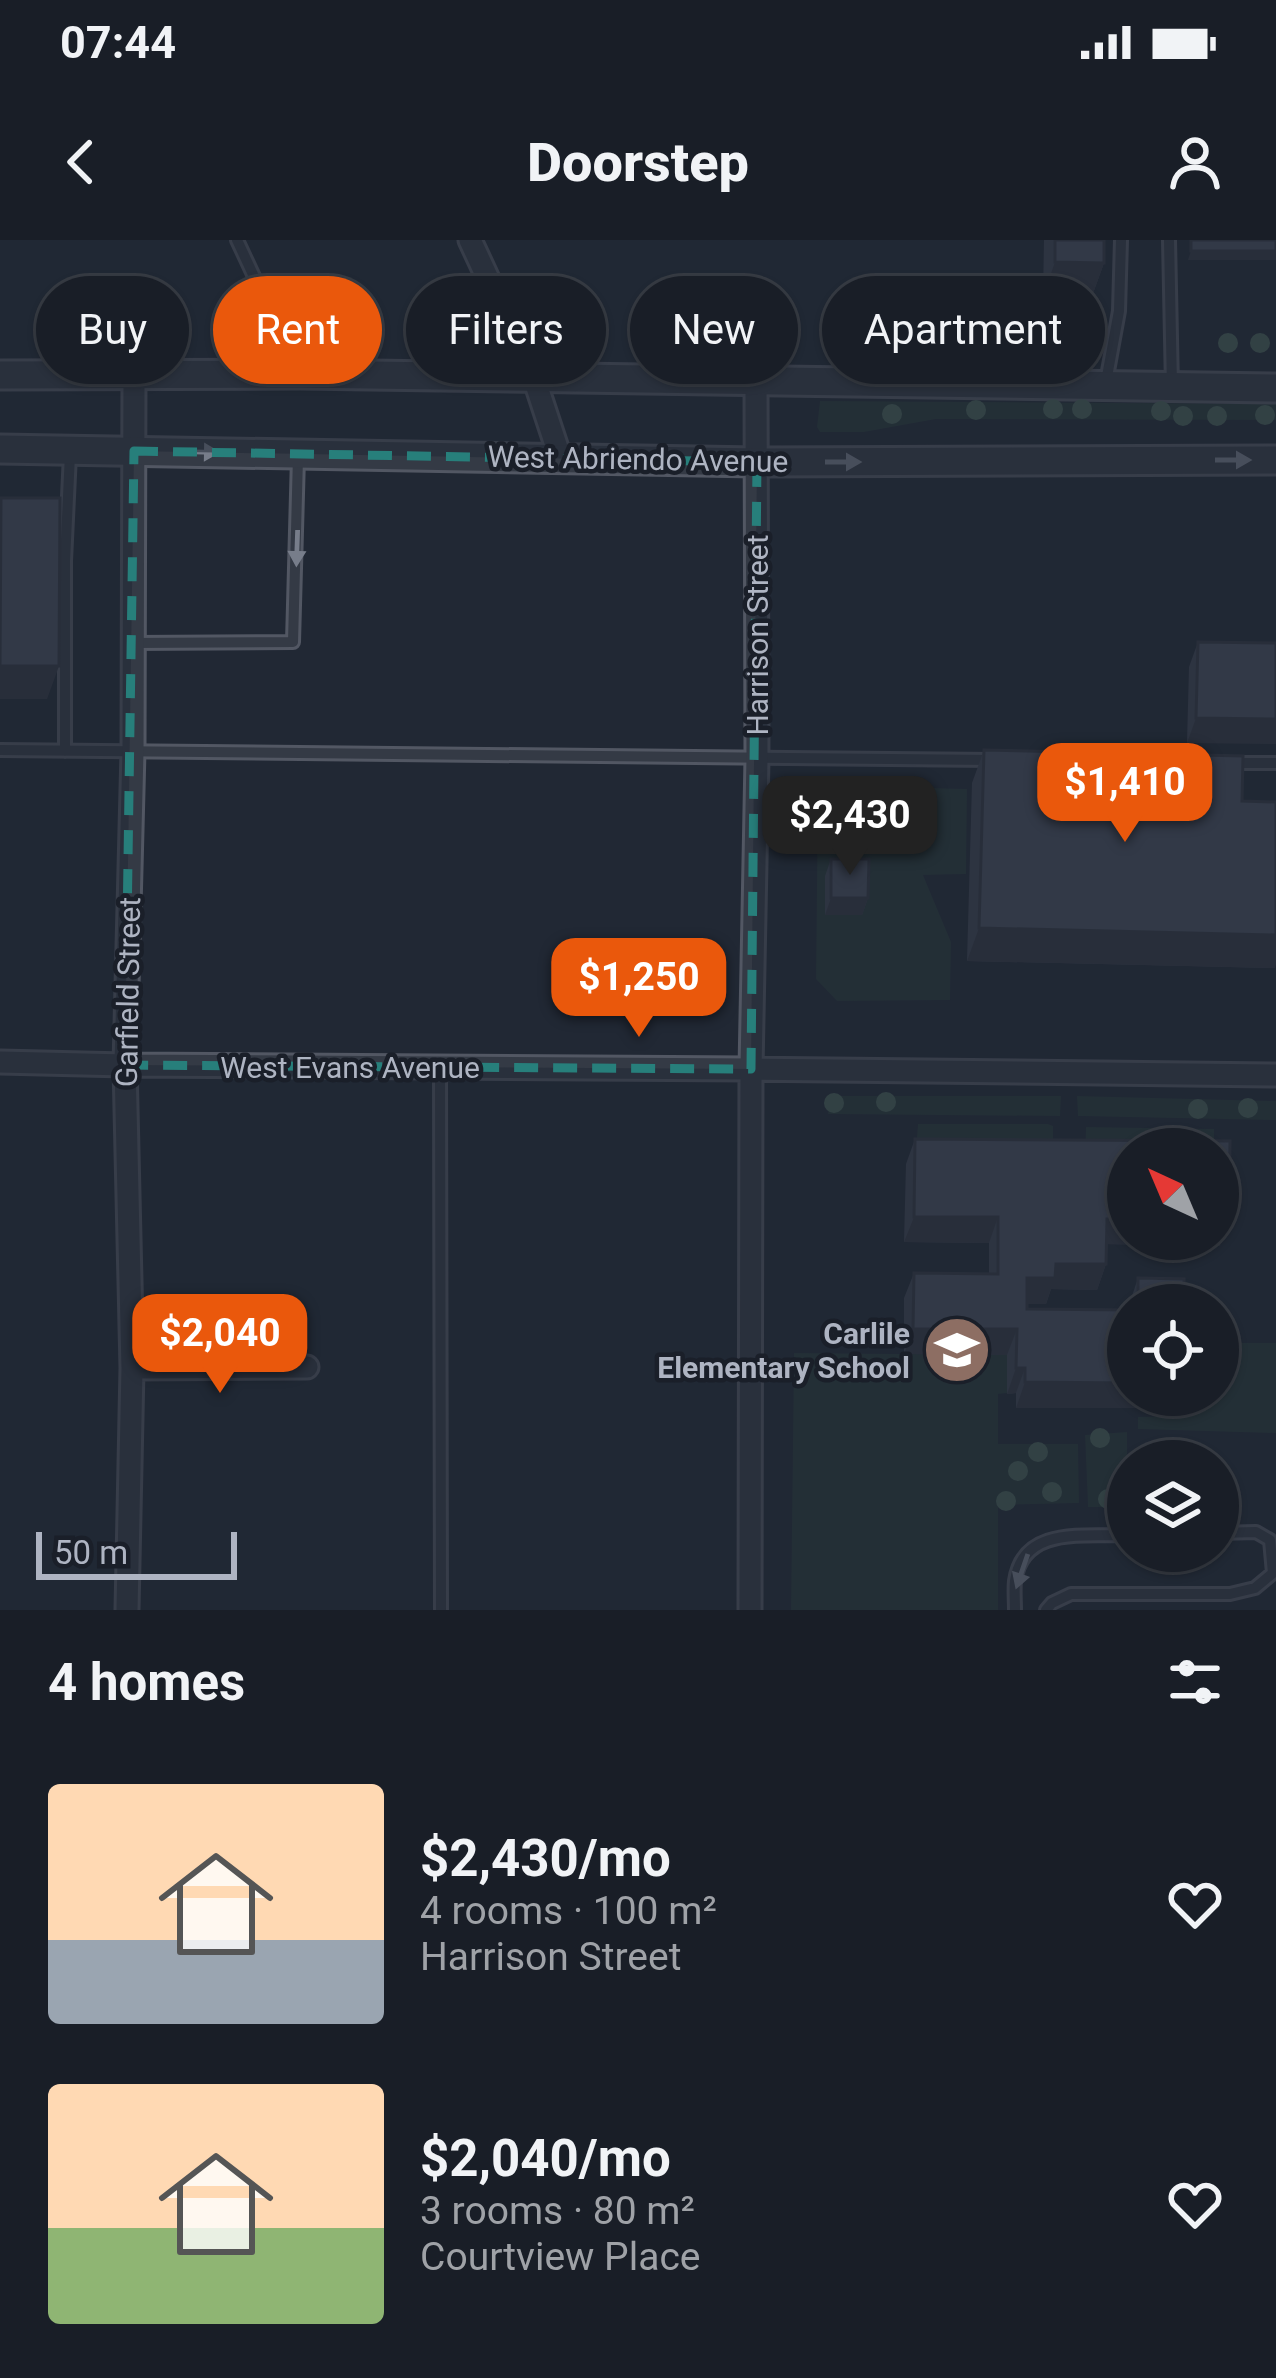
<!DOCTYPE html>
<meta charset="utf-8">
<style>
:root{--surface:#191e27;--page:#262b33;--text:#f1f3f6;--muted:#9fa2a7;--line:#373c44;--accent:#ea580c}
body{margin:0;font-family:Roboto,sans-serif;background:var(--page);color:var(--text);height:100vh;display:flex;flex-direction:column;font-size:45px;white-space:nowrap}
*{box-sizing:border-box;margin:0}
p{font-size:39px;color:var(--muted)}
.icon{flex:none;width:66px;height:66px;fill:none;stroke:currentColor;stroke-width:2;stroke-linecap:round;stroke-linejoin:round}
.map{position:relative;height:1370px;overflow:hidden}
.panel{display:flex;flex-direction:column;background:var(--surface);flex:1}
.panel>*{flex:none}
.guide{position:absolute;left:36px;top:36px;width:1206px;height:108px;display:flex;gap:24px}
.needle{width:78px;rotate:316deg}
.buttons{position:absolute;left:1107px;top:888px;display:grid;gap:24px}
.buttons a{display:grid;place-items:center;width:132px;height:132px;border-radius:50%;background:var(--surface);box-shadow:0 3px 9px #0004,0 0 0 3px var(--line);font-size:60px}
.scale{position:absolute;left:36px;bottom:30px;width:201px;box-sizing:border-box;padding-left:12px;border:6px solid #aeb4c2;border-top:0;font-size:33px;line-height:42px;white-space:nowrap;color:#aeb4c2;-webkit-text-stroke:9px #1a1f29;paint-order:stroke}
.price{position:absolute;translate:-50% -102px;padding:0 27px;border-radius:24px;background:var(--accent);color:#fff;font-size:39px;line-height:78px;filter:drop-shadow(0 3px 6px #0008)}
.price::after{content:'';position:absolute;left:50%;top:72px;width:36px;height:27px;margin-left:-18px;background:inherit;clip-path:polygon(0 0,100% 0,50% 100%)}
.price.on{background:#222;color:#fff}
ul{padding:0;list-style:none}
li{display:flex;align-items:center;gap:36px;height:300px;padding:0 48px}
li span{display:grid;place-items:center;flex:none;width:336px;height:240px;border-radius:12px;color:#555}
li>.icon{margin-inline-start:auto}
span .icon{width:144px;height:144px;fill:#fffc;stroke-width:1}
li b{font-size:51px}
h2{display:flex;justify-content:space-between;align-items:center;height:144px;padding:0 48px;font-size:51px}
.pill{padding:0 42px;border-radius:54px;background:var(--surface);box-shadow:0 3px 9px #0004,0 0 0 3px var(--line);font-size:42px;line-height:108px}
.pill.on{background:var(--accent);color:#fff}
.status{display:flex;justify-content:space-between;align-items:center;height:84px;padding:0 60px;background:var(--surface);direction:ltr}
.status svg{height:33px;fill:currentColor}
header{display:flex;justify-content:space-between;align-items:center;height:156px;padding:0 48px;background:var(--surface);font-size:54px;font-weight:800}
.map>svg:first-child{display:block}
.green{fill:#273839}
.lines{fill:none;stroke-linecap:round;stroke-linejoin:round}
.service-casing{stroke:#525763;stroke-width:16}
.minor-casing{stroke:#525763;stroke-width:27}
.tertiary-casing{stroke:#525763;stroke-width:33}
.service{stroke:#343a45;stroke-width:10}
.minor{stroke:#343a45;stroke-width:21}
.tertiary{stroke:#343a45;stroke-width:27}
.tree{fill:#486158}
.wall{fill:#3d4351}
.shaded-wall{fill:#323742}
.building{fill:#474e5e;stroke:#323742;stroke-width:3}
.oneway{fill:#777d8a}
.marked{fill:none;stroke:#277f7b;stroke-width:9;stroke-dasharray:24 15;stroke-linejoin:round}
.labels{text-anchor:middle;dominant-baseline:central;stroke-width:9;stroke-linejoin:round;paint-order:stroke}
.street-label{font-size:30px;fill:#aeb4c2;stroke:#1a1f29}
.poi-label{font-size:30px;font-weight:bold;fill:#aeb4c2;stroke:#1a1f29;text-anchor:end}
</style>
<div class="status"><b>07:44</b><svg viewBox="0 0 49 12"><path d="M0 12V9h3v3zM5 12V6h3v6zM10 12V3h3v9zM15 12V0h3v12zM26 1h20v11H26zM47 4h2v5h-2z"/></svg></div>
<header><svg class="icon" aria-label="back" viewBox="0 0 24 24"><path d="M15 5l-7 7 7 7"/></svg>Doorstep<svg class="icon" aria-label="person" viewBox="0 0 24 24"><circle cx="12" cy="8" r="4"/><path d="M4 21q1-7 8-7t8 7"/></svg></header>
<div class="map">
<svg width="1276" height="1370" viewBox="0 0 1276 1370">
<rect width="100%" height="100%" fill="#212834"/>
<!-- green -->
<path class="green" d="M820 161 1276 164V180L936 179 864 192H820L817 187Z
M818 545 967 549 966 634 923 635 951 702 950 760 837 761 816 739Z
M830 856H1061L1060 876 828 874Z
M1077 856 1276 861V880L1078 876Z
M918 884H1048L1053 886V921L915 922Z
M1086 887 1214 889V909H1128L1085 920Z
M1218 1103H1276V1193L1138 1189V1177L1175 1176 1190 1164 1192 1155H1218Z
M794 1113 1007 1115V1153L998 1154V1204H1078L1079 1263 998 1265V1370H791Z
M1127 1192V1267H1088L1085 1195Z"/>
<g class="lines">
<!-- service casing -->
<g class="service-casing">
<path id="service" d="M237 0 298 131
M1169 0 1172 147
M1106 142 1119 71 1121 0
M133 403 293 402 298 217
M0 510 993 520
M65 511V321L70 214
M1233 523H1276
M440 827 441 1370
M1015 1370C1015 1361 1014 1350 1015 1341 1023 1285 1086 1297 1128 1295
M1046 1370 1052 1363 1071 1354H1230L1255 1348 1273 1333 1270 1300 1256 1292 1218 1293"/>
</g>
<!-- minor casing -->
<g class="minor-casing">
<path id="minor" d="M470 0 534 138 560 217
M0 822 125 825 751 829 1276 835
M132 1128 307 1127
M127 1370 132 1128 125 825 133 511 134 134
M750 1370 751 829 757 518 756 141"/>
</g>
<!-- tertiary casing -->
<g class="tertiary-casing">
<path id="tertiary" d="M0 135 300 134 1276 148
M0 209 757 222 1276 220"/>
</g>
<!-- service -->
<use href="#service" class="service"/>
<!-- minor -->
<use href="#minor" class="minor"/>
<!-- tertiary -->
<use href="#tertiary" class="tertiary"/>
</g>
<!-- trees -->
<g class="tree">
<circle cx="1228" cy="103" r="10"/>
<circle cx="1260" cy="103" r="10"/>
<circle cx="1053" cy="169" r="10"/>
<circle cx="1082" cy="169" r="10"/>
<circle cx="976" cy="170" r="10"/>
<circle cx="1161" cy="171" r="10"/>
<circle cx="892" cy="174" r="10"/>
<circle cx="1265" cy="175" r="10"/>
<circle cx="1183" cy="176" r="10"/>
<circle cx="1217" cy="176" r="10"/>
<circle cx="886" cy="862" r="10"/>
<circle cx="834" cy="863" r="10"/>
<circle cx="1248" cy="868" r="10"/>
<circle cx="1198" cy="869" r="10"/>
<circle cx="1100" cy="1198" r="10"/>
<circle cx="1038" cy="1212" r="10"/>
<circle cx="1018" cy="1231" r="10"/>
<circle cx="1052" cy="1252" r="10"/>
<circle cx="1108" cy="1259" r="10"/>
<circle cx="1006" cy="1261" r="10"/>
</g>
<!-- wall -->
<path class="wall" d="M1044 0H1104V23L1092 56H1043Z
M1198 402 1276 403 1187 503 1189 427Z
M984 510 1242 561 1275 728 967 721 972 543Z
M831 619 868 658 862 675H825V636Z
M915 899 1220 1006 1106 1004V1024L1097 1050 1051 1049 1046 1064H1027V1069L1128 1155H1146L1141 1168H1016V1153L1007 1154V1115L904 1114V1058L914 1033 989 1034V1003L904 1002 906 924Z
M1138 1038 1184 1065H1129Z"/>
<!-- shaded-wall -->
<path class="shaded-wall" d="M1191 11H1276V20H1188Z
M1055 22 1104 23 1092 56H1043Z
M0 426H59L47 459H0Z
M1196 478 1276 479V504L1187 503Z
M831 658H868L862 675H825Z
M979 688 1276 695V724L1275 728 967 721Z
M914 977H998L989 1003 904 1002Z
M1107 979H1128V999H1218V980H1229L1220 1006 1097 1004Z
M1056 1024H1106L1097 1050 1051 1049 1046 1064H1018L1027 1038Z
M913 1089H1017L1007 1115 904 1114Z
M1016 1128H1025L1016 1153 1007 1154Z
M1025 1142 1128 1143V1155H1146L1141 1168H1016Z"/>
<!-- building -->
<path class="building" d="M1055 0H1104V23L1055 22Z
M1191 0H1276V11H1191Z
M1 258H60L59 426H0Z
M1198 402 1276 403V479L1196 478Z
M984 510 1243 516 1242 561 1276 562V695L979 688Z
M831 619H869L868 658H831Z
M915 899 1230 901 1229 980H1218V909H1128V979H1107L1106 1024H1056L1055 1038H1027V1069L1128 1070V1143L1025 1142V1128H1016L1017 1089H913L914 1033 998 1034V977H914Z
M1138 1038 1184 1039V1065H1138Z"/>
<!-- one-way arrows -->
<defs><path id="oneway-solid" d="M-6-.8H1V-3.2L6.5 0L1 3.2V.8H-6Z" transform="scale(3)"/></defs>
<g class="oneway">
<use href="#oneway-solid" transform="translate(201 212) rotate(1)"/>
<use href="#oneway-solid" transform="translate(1233 220)"/>
<use href="#oneway-solid" transform="translate(843 222)"/>
<use href="#oneway-solid" transform="translate(297 308) rotate(92)"/>
<use href="#oneway-solid" transform="translate(1022 1331) rotate(109)"/>
</g>
<!-- marked area -->
<path d="M0 0H1276V1370H0ZM134 211 757 222 751 829 125 825Z" fill="#212834" fill-opacity=".55" fill-rule="evenodd"/>
<path class="marked" d="M134 211 757 222 751 829 125 825Z"/>
<!-- icons -->
<defs>
<g id="school-disc" transform="scale(3.45)"><circle r="9.5" fill="#8d6e63" stroke="#1a1f29"/><path d="M0-5L7-2L0 1L-7-2ZM-4 1L0 2.5L4 1V4Q0 6-4 4Z" fill="#fff"/></g>
</defs>
<g fill-rule="evenodd">
<use href="#school-disc" x="957" y="1110"/>
</g>
<g class="labels">
<!-- street labels -->
<g class="street-label">
<text transform="translate(638 219) rotate(1)">West Abriendo Avenue</text>
<text transform="translate(757 395) rotate(-90)">Harrison Street</text>
<text transform="translate(128 752) rotate(-89)">Garfield Street</text>
<text x="350" y="827">West Evans Avenue</text>
</g>
<!-- poi labels -->
<g class="poi-label">
<text x="910" y="1093">Carlile<tspan x="910" dy="34">Elementary School</tspan></text>
</g>
</g>
</svg>
<div class="buttons">
<a><svg class="needle" viewBox="-14 -14 28 28"><path d="M0-13l5 13h-10z" fill="#e53935"/><path d="M0 13l5-13h-10z" fill="#9fa2a7"/></svg></a>
<a><svg class="icon" aria-label="locate" viewBox="0 0 24 24"><circle cx="12" cy="12" r="6"/><path d="M12 2v4M12 18v4M2 12h4M18 12h4"/></svg></a>
<a><svg class="icon" aria-label="layers" viewBox="0 0 24 24"><path d="M12 4l9 5-9 5-9-5zM3 14l9 5 9-5"/></svg></a>
</div>
<div class="scale">50 m</div>
<b class="price" style="left:1125px;top:605px">$1,410</b>
<b class="price on" style="left:850px;top:638px">$2,430</b>
<b class="price" style="left:639px;top:800px">$1,250</b>
<b class="price" style="left:220px;top:1156px">$2,040</b>
<div class="guide">
<a class="pill">Buy</a>
<a class="pill on">Rent</a>
<a class="pill">Filters</a>
<a class="pill">New</a>
<a class="pill">Apartment</a>
</div>
</div>
<section class="panel">
<h2>4 homes<svg class="icon" aria-label="filters" viewBox="0 0 24 24"><path d="M4 7h16M4 17h16"/><circle cx="9" cy="7" r="2"/><circle cx="15" cy="17" r="2"/></svg></h2>
<ul>
<li><span style="background:linear-gradient(#ffd9b3 65%,#9aa5b1 0)"><svg class="icon" aria-label="home" viewBox="0 0 24 24"><path d="M3 11l9-7 9 7M6 9v11h12V9"/></svg></span><div><b>$2,430/mo</b><p>4 rooms · 100 m²</p><p>Harrison Street</p></div><svg class="icon" aria-label="heart" viewBox="0 0 24 24"><path d="M12 20l-8-8c-3-5 5-10 8-4 3-6 11-1 8 4z"/></svg></li>
<li><span style="background:linear-gradient(#ffd9b3 60%,#8fb573 0)"><svg class="icon" aria-label="home" viewBox="0 0 24 24"><path d="M3 11l9-7 9 7M6 9v11h12V9"/></svg></span><div><b>$2,040/mo</b><p>3 rooms · 80 m²</p><p>Courtview Place</p></div><svg class="icon" aria-label="heart" viewBox="0 0 24 24"><path d="M12 20l-8-8c-3-5 5-10 8-4 3-6 11-1 8 4z"/></svg></li>
</ul>
</section>
